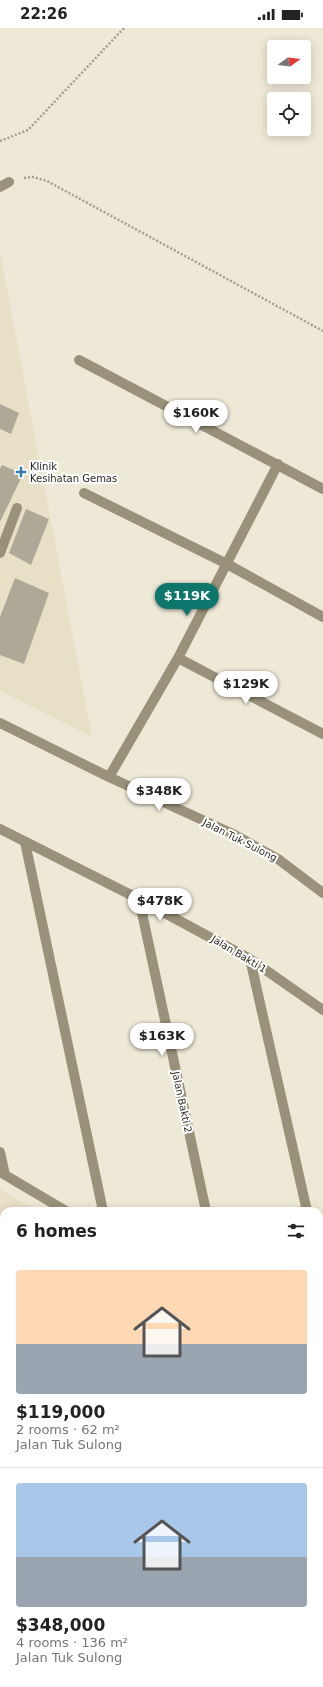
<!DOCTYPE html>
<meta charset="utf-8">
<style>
:root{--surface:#fff;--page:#f6f6f6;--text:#222;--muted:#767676;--line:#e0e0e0;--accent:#0f766e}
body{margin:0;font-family:"DejaVu Sans",sans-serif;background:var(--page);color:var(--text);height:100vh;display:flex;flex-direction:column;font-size:15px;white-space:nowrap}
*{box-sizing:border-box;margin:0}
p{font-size:13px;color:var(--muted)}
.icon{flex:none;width:22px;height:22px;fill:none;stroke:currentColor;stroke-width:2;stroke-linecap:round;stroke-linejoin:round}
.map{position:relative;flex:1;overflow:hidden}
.sheet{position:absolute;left:0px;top:1179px;width:323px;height:480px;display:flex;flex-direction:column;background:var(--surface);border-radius:12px 12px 0 0;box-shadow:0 2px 10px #0003}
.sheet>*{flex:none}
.needle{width:26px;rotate:75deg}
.buttons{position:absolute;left:267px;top:12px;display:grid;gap:8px}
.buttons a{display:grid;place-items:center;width:44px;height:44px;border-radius:4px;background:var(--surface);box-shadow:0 2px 10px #0003;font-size:20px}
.price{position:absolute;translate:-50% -34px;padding:0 9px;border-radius:14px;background:#fff;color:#222;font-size:13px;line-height:26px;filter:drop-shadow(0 1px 2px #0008)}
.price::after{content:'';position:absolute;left:50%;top:24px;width:12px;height:9px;margin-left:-6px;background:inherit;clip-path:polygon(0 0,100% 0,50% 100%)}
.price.on{background:var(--accent);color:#fff}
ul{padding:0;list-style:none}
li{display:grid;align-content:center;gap:8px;height:212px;padding:0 16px}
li+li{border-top:1px solid var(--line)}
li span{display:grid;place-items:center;height:124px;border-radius:4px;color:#555}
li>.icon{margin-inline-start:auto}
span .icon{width:72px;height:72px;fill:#fffc;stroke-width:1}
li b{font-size:17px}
h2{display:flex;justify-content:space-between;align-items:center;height:48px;padding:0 16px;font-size:17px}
.status{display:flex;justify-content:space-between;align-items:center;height:28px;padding:0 20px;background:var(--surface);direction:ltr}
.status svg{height:11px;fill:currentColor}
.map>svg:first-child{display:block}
.built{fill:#e8e0c6}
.building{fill:#aea897}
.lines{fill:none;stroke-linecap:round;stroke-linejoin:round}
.path{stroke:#a29e90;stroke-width:2.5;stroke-dasharray:2 2;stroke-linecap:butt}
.minor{stroke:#99917a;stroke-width:10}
.poi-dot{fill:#327baf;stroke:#fff;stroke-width:1.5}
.labels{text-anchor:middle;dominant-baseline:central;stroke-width:4;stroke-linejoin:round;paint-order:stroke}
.poi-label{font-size:10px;fill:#28261f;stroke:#fff;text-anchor:start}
.street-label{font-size:10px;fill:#28261f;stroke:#fff}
</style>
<div class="status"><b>22:26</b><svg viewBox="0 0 49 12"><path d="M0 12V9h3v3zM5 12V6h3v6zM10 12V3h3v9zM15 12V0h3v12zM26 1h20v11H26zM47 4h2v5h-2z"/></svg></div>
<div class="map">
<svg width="323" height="1659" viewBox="0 0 323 1659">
<rect width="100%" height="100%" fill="#eee8d6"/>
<!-- built -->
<path class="built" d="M0 224 92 709 0 663Z
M0 1161 37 1183H4V1655H308L313 1659H0Z"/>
<!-- building -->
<path class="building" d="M0 376 19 385 11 406 0 401Z
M2 437 23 446 0 494V441Z
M26 481 49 491 31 537 9 525Z
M15 550 49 565 24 636 0 627V589Z
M0 1332 4 1333V1345L0 1358Z
M0 1360 4 1361V1486L1 1500Z
M4 1554V1592L0 1602V1563Z
M42 1655H60L56 1659H46Z
M117 1655H229L235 1659H114Z"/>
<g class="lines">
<!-- path -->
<path class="path" d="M0 113 28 102 124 0
M24 150 33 149 47 153 323 303"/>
<!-- minor -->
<path class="minor" d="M0 159 9 154
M79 332 323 461
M84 465 227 536 323 589
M0 525 17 480
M178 630 323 706
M0 695 109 749 235 807 278 831 323 865
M109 749 178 630 278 436
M0 801 139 871 250 931 323 982
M25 814 103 1183
M139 871 206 1183
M250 931 307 1183
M0 1124 5 1147
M0 1144 66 1183
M319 1239 323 1257
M319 1327H323
M319 1340 323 1355
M0 1644 4 1646
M8 1655 9 1659
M241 1655 247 1659
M90 1659 93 1655"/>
</g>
<!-- markers -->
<path class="poi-dot" d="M19 438h4v4h4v4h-4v4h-4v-4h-4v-4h4z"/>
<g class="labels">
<!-- poi labels -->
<g class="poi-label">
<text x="30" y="438">Klinik<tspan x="30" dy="12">Kesihatan Gemas</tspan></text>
</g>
<!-- street labels -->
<g class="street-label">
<text transform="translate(240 812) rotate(27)">Jalan Tuk Sulong</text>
<text transform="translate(239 926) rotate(31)">Jalan Bakti 1</text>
<text transform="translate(182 1074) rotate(78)">Jalan Bakti 2</text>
</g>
</g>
</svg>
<div class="buttons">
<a><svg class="needle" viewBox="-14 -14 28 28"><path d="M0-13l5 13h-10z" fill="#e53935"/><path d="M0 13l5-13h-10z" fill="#767676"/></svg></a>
<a><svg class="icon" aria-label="locate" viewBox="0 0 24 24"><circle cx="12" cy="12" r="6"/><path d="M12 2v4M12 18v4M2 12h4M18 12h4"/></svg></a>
</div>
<b class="price" style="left:196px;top:406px">$160K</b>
<b class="price on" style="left:187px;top:589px">$119K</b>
<b class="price" style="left:246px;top:677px">$129K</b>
<b class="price" style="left:159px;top:784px">$348K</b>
<b class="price" style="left:160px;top:894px">$478K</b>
<b class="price" style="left:162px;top:1029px">$163K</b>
<section class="sheet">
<h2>6 homes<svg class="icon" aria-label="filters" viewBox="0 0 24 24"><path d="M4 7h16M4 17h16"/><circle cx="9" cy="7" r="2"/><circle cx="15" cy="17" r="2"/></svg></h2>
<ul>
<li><span style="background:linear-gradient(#ffd9b3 60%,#9aa5b1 0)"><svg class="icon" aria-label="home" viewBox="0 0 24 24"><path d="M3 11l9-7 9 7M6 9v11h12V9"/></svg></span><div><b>$119,000</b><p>2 rooms · 62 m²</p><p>Jalan Tuk Sulong</p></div></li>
<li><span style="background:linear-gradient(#a9c7e8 60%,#9aa5b1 0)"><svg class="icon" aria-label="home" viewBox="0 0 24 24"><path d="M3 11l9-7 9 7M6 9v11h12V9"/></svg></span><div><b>$348,000</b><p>4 rooms · 136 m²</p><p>Jalan Tuk Sulong</p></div></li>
</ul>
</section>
</div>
